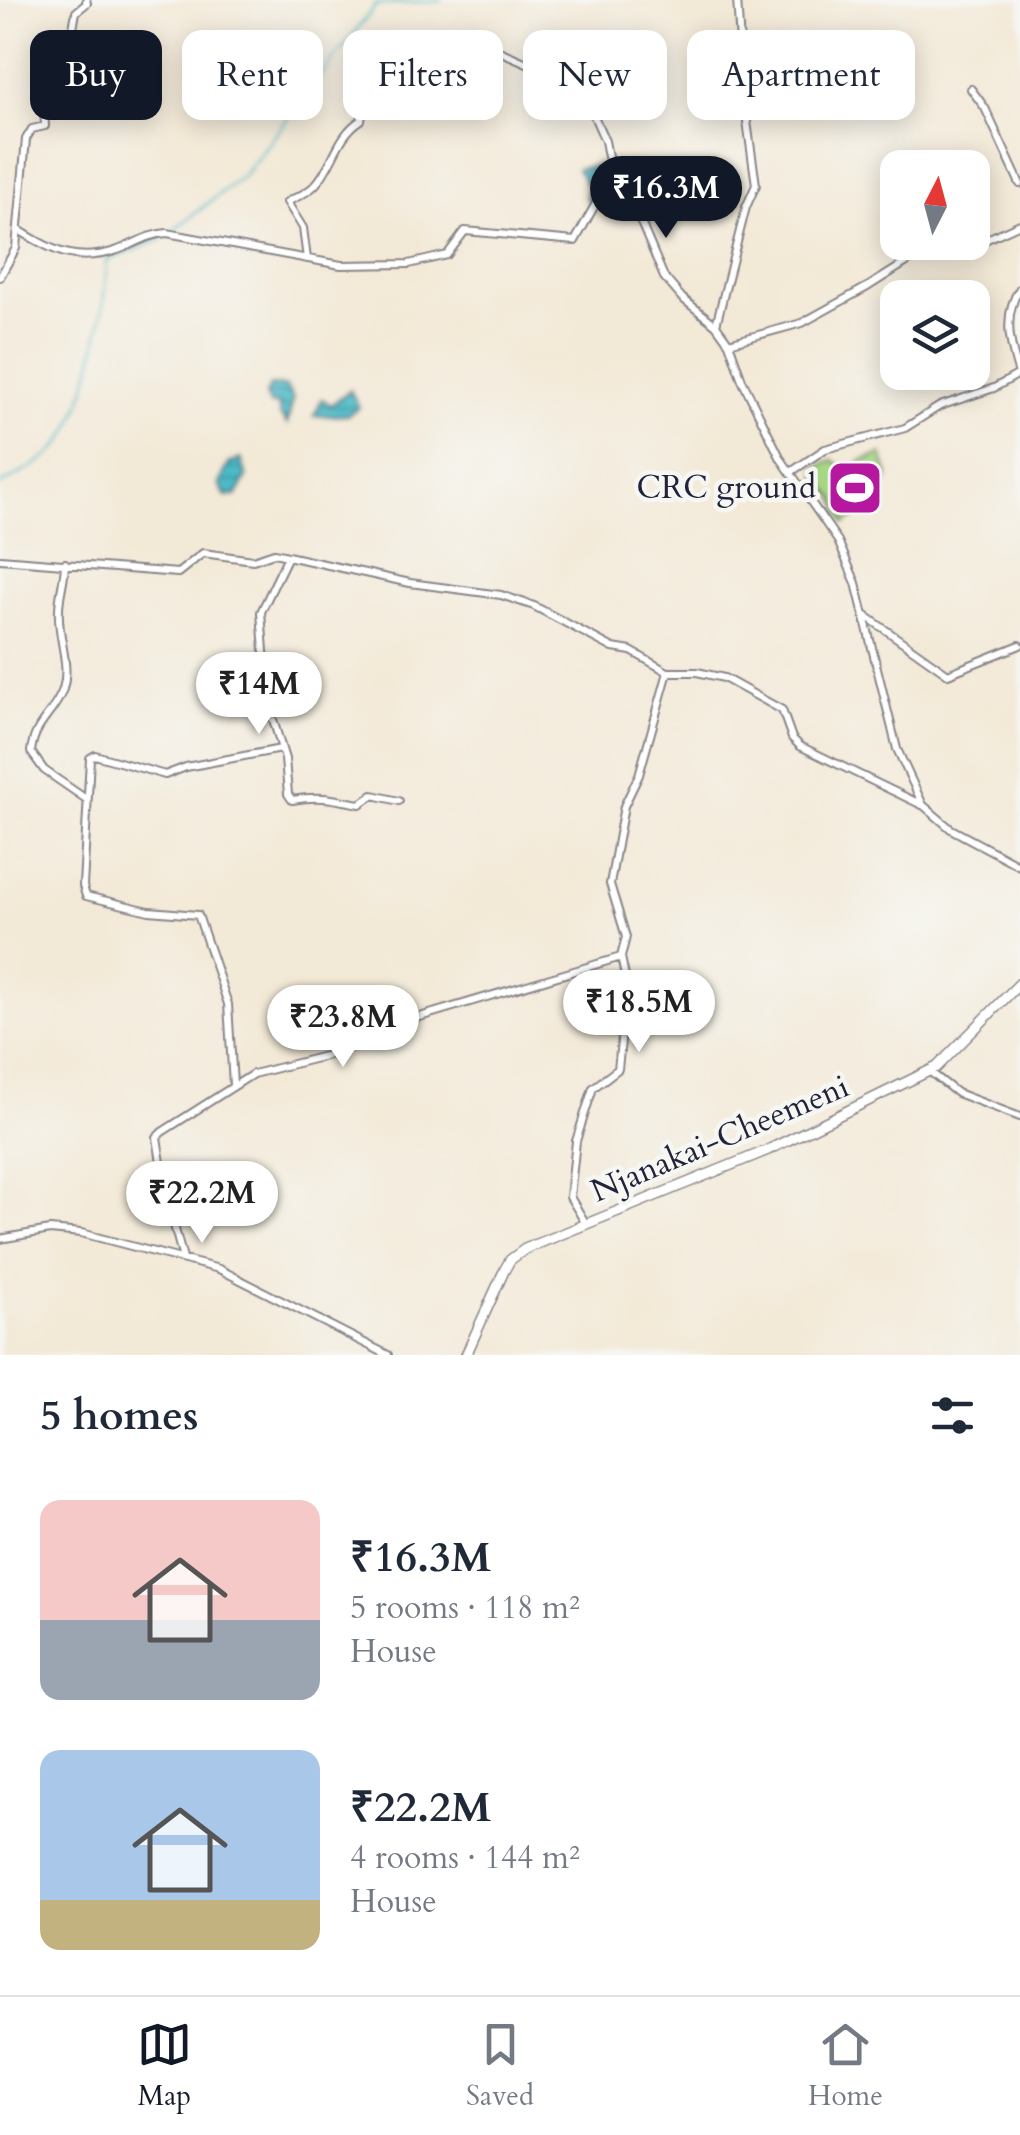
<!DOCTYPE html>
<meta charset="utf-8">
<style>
:root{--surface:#fff;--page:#f2f2f3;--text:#1f2937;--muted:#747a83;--line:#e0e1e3;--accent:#111827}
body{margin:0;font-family:Cardo,serif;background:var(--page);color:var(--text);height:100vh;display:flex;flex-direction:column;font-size:38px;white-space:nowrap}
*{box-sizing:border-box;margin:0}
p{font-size:32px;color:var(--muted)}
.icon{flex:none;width:55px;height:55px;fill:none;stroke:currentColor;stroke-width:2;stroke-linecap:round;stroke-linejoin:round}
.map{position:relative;height:1355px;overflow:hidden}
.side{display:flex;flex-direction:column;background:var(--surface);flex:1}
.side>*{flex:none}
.hud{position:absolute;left:30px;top:30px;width:960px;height:90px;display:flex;gap:20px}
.needle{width:65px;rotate:6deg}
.buttons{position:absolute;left:880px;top:150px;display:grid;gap:20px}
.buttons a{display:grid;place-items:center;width:110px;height:110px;border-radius:20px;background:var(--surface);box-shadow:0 5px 25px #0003;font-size:50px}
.price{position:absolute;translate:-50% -85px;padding:0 22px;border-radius:35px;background:#fff;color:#222;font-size:32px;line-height:65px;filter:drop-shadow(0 2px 5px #0008)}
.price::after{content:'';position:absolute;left:50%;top:60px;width:30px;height:22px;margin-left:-15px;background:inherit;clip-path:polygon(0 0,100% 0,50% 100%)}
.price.current{background:var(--accent);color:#fff}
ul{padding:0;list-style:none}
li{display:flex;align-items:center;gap:30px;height:250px;padding:0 40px}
li span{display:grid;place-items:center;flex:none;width:280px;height:200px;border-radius:20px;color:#555}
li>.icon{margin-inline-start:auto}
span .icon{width:120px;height:120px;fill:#fffc;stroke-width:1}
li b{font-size:42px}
h2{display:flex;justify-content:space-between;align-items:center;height:120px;padding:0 40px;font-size:42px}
.chip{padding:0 35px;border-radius:20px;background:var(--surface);box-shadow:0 5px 25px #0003;font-size:35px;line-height:90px}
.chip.current{background:var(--accent);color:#fff}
.menu{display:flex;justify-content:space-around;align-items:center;height:140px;border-top:2px solid var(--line);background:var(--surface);font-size:28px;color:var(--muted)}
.menu a{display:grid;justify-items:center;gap:5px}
.menu .current{color:var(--accent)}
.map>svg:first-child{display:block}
.green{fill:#a7d684;stroke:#647c60;stroke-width:2.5}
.water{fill:url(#water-rules);stroke:#386e81;stroke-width:2.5}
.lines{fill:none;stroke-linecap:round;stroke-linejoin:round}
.stream{stroke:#4ebbc7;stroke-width:2.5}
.minor-casing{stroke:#8a8689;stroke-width:10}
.major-casing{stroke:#8a8689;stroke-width:12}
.minor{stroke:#fff;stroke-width:6}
.major{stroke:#fff;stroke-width:9}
.labels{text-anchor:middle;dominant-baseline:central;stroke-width:9;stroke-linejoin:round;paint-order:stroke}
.poi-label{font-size:32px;fill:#22223b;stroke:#f6f6f2;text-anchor:end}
.street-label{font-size:32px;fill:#22223b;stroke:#f6f6f2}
</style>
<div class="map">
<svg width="1020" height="1355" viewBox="0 0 1020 1355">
<defs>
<pattern id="water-rules" width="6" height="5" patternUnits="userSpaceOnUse" patternTransform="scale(2.5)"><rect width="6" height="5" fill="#4ebbc7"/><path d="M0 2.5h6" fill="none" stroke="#4098a3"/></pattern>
</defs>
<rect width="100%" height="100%" fill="#f6f6f2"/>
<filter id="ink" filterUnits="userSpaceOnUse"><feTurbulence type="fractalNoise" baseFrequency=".01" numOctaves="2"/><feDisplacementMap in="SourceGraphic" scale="20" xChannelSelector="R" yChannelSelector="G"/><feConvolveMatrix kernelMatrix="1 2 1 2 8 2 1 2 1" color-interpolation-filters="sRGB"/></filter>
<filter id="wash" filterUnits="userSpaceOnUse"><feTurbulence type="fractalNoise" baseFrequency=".0048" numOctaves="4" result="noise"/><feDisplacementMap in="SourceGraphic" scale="40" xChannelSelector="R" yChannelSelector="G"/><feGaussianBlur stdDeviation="2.25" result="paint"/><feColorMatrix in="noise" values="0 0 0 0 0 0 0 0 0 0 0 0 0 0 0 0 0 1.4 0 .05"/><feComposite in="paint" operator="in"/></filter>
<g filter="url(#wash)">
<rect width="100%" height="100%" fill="#f3e9d7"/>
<!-- green -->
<path class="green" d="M882 454 889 476C879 501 868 510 845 523L835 498 818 479 816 468 833 460 847 471 864 460Z"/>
<!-- water -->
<path class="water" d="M599 165 604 168 605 179 591 200 586 198 589 188 577 169Z
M270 386 286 387 293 399 287 424 280 415 278 403 271 405 266 395Z
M350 390 359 407 347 415 314 416 322 399 331 405Z
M241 459 247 477 236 496H226L219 484 229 464Z"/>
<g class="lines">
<!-- stream -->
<path class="stream" d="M175 229 244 175 376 5 442 0
M0 485C19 474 51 459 63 440 90 399 105 310 107 261L164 238"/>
</g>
</g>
<g filter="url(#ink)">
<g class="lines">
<!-- minor casing -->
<g class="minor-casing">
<path id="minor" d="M971 89 985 108 1020 184
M622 191 641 184 649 187 657 198
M19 230C52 251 75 263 115 251 134 245 147 234 167 233L341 265 409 264 447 255 465 231 575 241 604 189 614 187 622 191 642 225 664 277 682 298 716 325 729 343 742 380 781 459 838 541 856 583 897 749 923 805 951 829 1020 866
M307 259 303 228 287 202C296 197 308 193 315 185 334 165 336 136 361 120L363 108 369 96C386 92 398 79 416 75 435 71 456 83 474 75L485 49 490 47 566 80 586 98 605 141 614 187
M0 277 16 248 26 139 32 129 45 126 44 107 69 50 76 12 87 3 86 0
M716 325 746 207 756 185 744 100 737 0
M729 343 802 323 869 286 918 255 985 240 1020 224
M791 472 825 449 905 428 940 406 994 388 1019 374C1010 345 1002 315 1020 288
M288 556 261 612 268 703 285 759 288 794 292 800C321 795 334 799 360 804L373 795 399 801
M0 559 178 573 203 553 253 560 274 553 410 583 501 595 534 606 613 648 631 651 668 672H697L724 678 782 710 792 738 800 746 922 805
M65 563C65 579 59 594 59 610 57 636 71 664 63 689 55 714 34 722 31 752L44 770 86 799
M866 616 948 674 1020 645
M929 1071 957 1093 1020 1117
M233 1085 228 1004 198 915 149 911 86 896 83 886 90 758 95 755 165 775 186 767 281 749
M586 1224 570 1197 576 1141 593 1088 618 1069 627 986 621 957 626 937 610 884 624 806 639 775 668 672
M0 1239 50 1230 81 1233 219 1269 388 1355
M183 1259 166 1195 157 1137 162 1132 253 1074 333 1054 376 1030 621 957"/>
</g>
<!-- major casing -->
<g class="major-casing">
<path id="major" d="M466 1355 504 1271 510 1260 525 1249 768 1150 937 1067 1020 983"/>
</g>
<!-- minor -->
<use href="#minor" class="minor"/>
<!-- major -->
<use href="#major" class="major"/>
</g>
</g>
<!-- icons -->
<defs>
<g id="stadium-square" transform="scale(2.875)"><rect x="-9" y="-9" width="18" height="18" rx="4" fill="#b5179e" stroke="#f6f6f2"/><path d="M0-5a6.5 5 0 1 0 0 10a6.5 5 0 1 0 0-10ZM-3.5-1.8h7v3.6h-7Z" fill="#fff"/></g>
</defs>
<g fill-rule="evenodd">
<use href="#stadium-square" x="855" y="488"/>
</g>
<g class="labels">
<!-- poi labels -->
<g class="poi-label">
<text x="816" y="488">CRC ground</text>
</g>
<!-- street labels -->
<g class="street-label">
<text transform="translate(720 1139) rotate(-23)">Njanakai-Cheemeni</text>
</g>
</g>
</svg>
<div class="buttons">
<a><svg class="needle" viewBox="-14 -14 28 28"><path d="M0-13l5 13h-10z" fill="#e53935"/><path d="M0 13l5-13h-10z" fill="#747a83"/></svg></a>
<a><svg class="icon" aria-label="layers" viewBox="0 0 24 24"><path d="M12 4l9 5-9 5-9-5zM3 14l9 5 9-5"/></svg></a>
</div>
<b class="price current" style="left:666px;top:241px">₹16.3M</b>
<b class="price" style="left:259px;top:737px">₹14M</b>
<b class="price" style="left:639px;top:1055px">₹18.5M</b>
<b class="price" style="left:343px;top:1070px">₹23.8M</b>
<b class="price" style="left:202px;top:1246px">₹22.2M</b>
<div class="hud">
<a class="chip current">Buy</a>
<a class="chip">Rent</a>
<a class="chip">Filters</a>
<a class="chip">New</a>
<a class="chip">Apartment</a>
</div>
</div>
<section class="side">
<h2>5 homes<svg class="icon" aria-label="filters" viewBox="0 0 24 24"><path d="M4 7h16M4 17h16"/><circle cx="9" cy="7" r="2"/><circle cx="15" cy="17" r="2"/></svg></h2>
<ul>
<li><span style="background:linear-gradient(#f6c9c9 60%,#9aa5b1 0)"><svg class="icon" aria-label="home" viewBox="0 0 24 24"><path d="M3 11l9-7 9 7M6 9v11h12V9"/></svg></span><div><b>₹16.3M</b><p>5 rooms · 118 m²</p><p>House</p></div></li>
<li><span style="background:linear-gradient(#a9c7e8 75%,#c2b280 0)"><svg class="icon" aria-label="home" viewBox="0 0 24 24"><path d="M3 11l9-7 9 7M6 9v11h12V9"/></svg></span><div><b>₹22.2M</b><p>4 rooms · 144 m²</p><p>House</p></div></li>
</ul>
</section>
<nav class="menu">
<a class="current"><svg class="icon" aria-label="map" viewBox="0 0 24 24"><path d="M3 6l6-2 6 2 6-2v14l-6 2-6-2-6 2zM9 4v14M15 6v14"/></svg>Map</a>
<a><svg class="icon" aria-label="saved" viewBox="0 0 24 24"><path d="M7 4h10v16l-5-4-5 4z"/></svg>Saved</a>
<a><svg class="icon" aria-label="home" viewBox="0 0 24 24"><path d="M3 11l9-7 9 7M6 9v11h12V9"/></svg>Home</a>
</nav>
